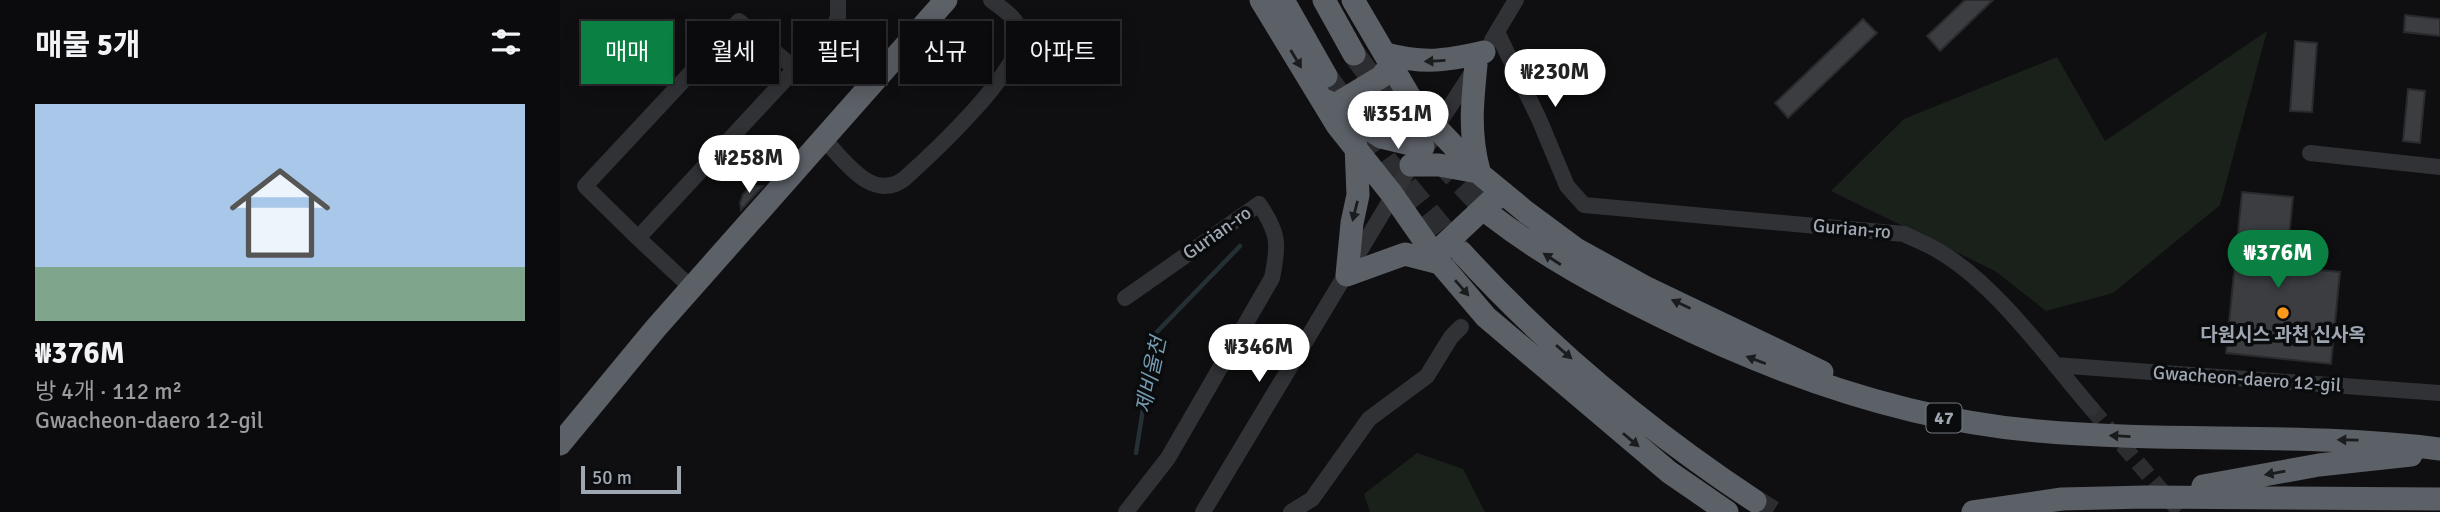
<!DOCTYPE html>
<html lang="ko">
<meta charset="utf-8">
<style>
:root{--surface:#0b0b0d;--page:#141416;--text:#f1f3f6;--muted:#9a9b9d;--line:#2b2b2e;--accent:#0b8043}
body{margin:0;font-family:Signika,"Noto Sans KR",sans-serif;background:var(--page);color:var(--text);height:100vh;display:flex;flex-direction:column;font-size:26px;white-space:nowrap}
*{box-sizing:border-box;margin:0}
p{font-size:23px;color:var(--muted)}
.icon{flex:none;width:38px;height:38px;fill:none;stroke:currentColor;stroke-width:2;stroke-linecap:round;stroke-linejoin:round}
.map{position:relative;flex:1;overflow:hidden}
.panel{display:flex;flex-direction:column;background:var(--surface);width:560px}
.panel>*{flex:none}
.hud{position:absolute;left:21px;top:21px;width:665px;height:63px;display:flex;gap:14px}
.scale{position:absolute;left:21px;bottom:18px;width:100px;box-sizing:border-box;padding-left:7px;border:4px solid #9fa7b3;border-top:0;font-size:19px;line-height:24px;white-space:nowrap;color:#9fa7b3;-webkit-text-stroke:5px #0a0b0c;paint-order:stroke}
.price{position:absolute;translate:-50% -60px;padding:0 16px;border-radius:24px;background:#fff;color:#222;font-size:23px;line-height:46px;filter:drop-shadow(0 2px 4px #0008)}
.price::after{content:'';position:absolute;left:50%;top:42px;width:21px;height:16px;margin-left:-10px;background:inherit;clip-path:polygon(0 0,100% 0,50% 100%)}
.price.current{background:var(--accent);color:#fff}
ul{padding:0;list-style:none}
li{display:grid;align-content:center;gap:14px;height:371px;padding:0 35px}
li+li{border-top:2px solid var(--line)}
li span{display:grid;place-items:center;height:217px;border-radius:0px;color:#555}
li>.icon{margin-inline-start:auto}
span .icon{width:126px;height:126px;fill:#fffc;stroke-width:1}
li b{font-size:30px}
h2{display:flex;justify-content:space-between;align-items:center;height:84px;padding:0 35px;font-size:30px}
.pill{padding:0 24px;border-radius:0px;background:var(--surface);box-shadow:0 4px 18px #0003,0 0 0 2px var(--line);font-size:24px;line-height:63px}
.pill.current{background:var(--accent);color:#fff}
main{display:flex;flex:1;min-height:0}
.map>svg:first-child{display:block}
.green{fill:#1a211a}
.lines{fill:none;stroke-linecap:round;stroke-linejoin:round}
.stream{stroke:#253035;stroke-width:4.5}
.building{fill:#3b3d41;stroke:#292a2d;stroke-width:2}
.minor-tunnel{stroke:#2c2d31;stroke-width:16;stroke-dasharray:16 8;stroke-linecap:butt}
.highway-tunnel{stroke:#2c2d31;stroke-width:23;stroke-dasharray:23 11;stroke-linecap:butt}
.minor{stroke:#303236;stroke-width:16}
.highway{stroke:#5c6067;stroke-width:23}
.oneway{fill:#1a1c1e}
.poi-dot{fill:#fd9a1c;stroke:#0a0b0c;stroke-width:2.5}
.labels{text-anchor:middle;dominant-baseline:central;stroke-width:7;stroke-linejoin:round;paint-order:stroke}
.shield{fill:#0a0b0c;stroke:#727881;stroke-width:2}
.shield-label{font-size:18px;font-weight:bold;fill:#9fa7b3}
.street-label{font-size:19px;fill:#9fa7b3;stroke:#0a0b0c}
.poi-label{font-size:19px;font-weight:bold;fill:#9fa7b3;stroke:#0a0b0c}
.water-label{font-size:21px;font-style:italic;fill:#739ab1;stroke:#0a0b0c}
</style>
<main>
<section class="panel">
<h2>매물 5개<svg class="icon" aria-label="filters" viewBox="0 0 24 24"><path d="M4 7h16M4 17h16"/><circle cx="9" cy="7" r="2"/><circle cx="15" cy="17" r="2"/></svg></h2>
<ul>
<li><span style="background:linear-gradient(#a9c7e8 75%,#7fa58c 0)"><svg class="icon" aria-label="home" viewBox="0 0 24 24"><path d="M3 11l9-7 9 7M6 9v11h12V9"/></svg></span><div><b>₩376M</b><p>방 4개 · 112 m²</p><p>Gwacheon-daero 12-gil</p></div></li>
</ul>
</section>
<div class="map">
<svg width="1880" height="512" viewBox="0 0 1880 512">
<rect width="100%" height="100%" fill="#0f0f11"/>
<!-- green -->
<path class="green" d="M1707 31 1660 205 1553 293 1486 311 1435 271 1271 191 1344 119 1497 57 1545 141Z
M857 453 903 469 925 512H810L804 494Z"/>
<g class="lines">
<!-- stream -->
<path class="stream" d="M576 453 595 334 680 246"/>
</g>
<!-- building -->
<path class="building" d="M1405 0H1433L1380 51 1367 36Z
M1845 15 1880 19V36L1844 32Z
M1303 19 1317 33 1228 118 1215 103Z
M1735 41 1757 43 1752 112 1730 111Z
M1848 89 1865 91 1860 143 1843 141Z
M192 186H203L181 210 180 203 183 194Z
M1682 192 1733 197 1726 267 1780 272 1771 364 1666 353Z"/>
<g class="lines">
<!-- minor-tunnel -->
<path class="minor-tunnel" d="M1531 408 1620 512"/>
<!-- highway-tunnel -->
<path class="highway-tunnel" d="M794 54 846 125 932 216
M766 76 828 163 902 253
M1195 501 1213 512"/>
<!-- minor -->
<path class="minor" d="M937 32 979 119 1007 186 1024 205 1344 234C1356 240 1370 245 1382 253 1439 288 1488 358 1531 408
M932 40 956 0
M872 134 913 71
M263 138C283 159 312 203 344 179 372 154 466 67 460 32 457 17 442 9 431 0
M1750 153 1880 167
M78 238 25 186 179 21 235 69
M123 280 78 238 273 28 278 17V0
M565 298 699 204C719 233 719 244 712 278L608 458 566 512
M1495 365 1880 393
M643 512 855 159
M731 512 752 499 809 419 867 376 891 337 901 327"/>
<!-- highway -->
<path class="highway" d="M701 0 777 125 832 194 880 263 926 317 1109 472 1167 512
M723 0 766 76
M764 0 794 54
M793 0 854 104 920 174 966 212 1016 249 1085 287 1262 372
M825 54C865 64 885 61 924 52
M916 65C912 104 909 133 919 171
M767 101 821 137 863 147
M773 106 821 77 831 65
M851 165H879L918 172
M932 216C984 256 1041 287 1100 316 1219 375 1346 420 1478 431 1612 443 1747 432 1880 449
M902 253C988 347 1089 431 1195 501
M877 260 884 245 932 200 940 197
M787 275 792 223 798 195 796 146
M787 275 845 254 880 263
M0 444 95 329 386 0
M1643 486 1759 465 1851 455
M1413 512 1502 499 1585 497 1880 499"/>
</g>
<!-- one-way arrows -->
<defs><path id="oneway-solid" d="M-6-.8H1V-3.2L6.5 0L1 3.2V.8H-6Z" transform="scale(1.75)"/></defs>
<g class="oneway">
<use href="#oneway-solid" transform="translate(736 59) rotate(59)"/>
<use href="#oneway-solid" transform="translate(875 61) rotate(177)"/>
<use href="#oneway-solid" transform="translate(795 211) rotate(104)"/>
<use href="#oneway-solid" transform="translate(992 259) rotate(-147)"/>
<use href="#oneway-solid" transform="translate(902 288) rotate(49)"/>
<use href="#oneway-solid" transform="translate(1121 304) rotate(-155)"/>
<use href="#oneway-solid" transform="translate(1004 352) rotate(41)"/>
<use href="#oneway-solid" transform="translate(1196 360) rotate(-159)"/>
<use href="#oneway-solid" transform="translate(1560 436) rotate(-177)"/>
<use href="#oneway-solid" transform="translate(1071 440) rotate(40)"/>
<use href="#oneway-solid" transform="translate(1788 440) rotate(-179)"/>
<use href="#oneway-solid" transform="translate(1715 473) rotate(170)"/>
</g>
<!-- markers -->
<circle class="poi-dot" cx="1723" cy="313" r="7"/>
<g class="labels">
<!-- shield labels -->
<rect class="shield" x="1366.5" y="403.5" width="35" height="29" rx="5"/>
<g class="shield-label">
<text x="1384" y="418">47</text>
</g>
<!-- street labels -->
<g class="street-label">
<text transform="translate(1292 229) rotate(5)">Gurian-ro</text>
<text transform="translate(657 233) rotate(-35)">Gurian-ro</text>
<text transform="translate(1687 379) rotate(4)">Gwacheon-daero 12-gil</text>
</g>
<!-- poi labels -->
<g class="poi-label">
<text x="1723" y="335">다원시스 과천 신사옥</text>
</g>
<!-- water labels -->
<g class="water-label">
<text transform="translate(591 375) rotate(-78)">제비울천</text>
</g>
</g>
</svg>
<div class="scale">50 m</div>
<b class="price" style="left:995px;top:109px">₩230M</b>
<b class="price" style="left:838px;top:151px">₩351M</b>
<b class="price" style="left:189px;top:195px">₩258M</b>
<b class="price current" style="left:1718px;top:290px">₩376M</b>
<b class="price" style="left:699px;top:384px">₩346M</b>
<div class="hud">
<a class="pill current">매매</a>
<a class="pill">월세</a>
<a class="pill">필터</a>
<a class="pill">신규</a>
<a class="pill">아파트</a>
</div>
</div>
</main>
